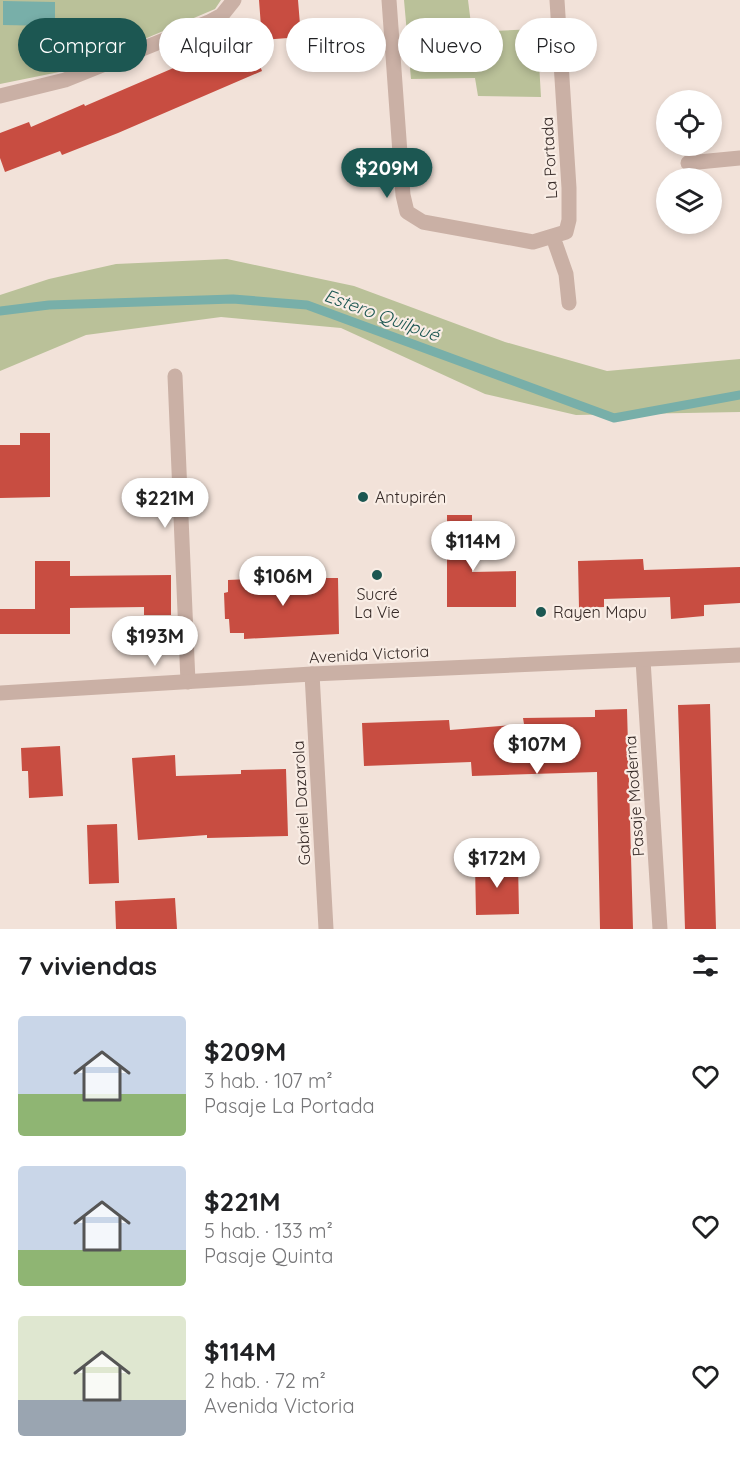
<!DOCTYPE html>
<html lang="es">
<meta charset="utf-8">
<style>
:root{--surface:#fff;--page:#f6f6f6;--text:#202124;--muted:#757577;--accent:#1c5752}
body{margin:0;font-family:Quicksand,sans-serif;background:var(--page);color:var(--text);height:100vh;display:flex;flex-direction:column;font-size:22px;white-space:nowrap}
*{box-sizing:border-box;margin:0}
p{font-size:20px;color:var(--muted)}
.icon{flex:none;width:33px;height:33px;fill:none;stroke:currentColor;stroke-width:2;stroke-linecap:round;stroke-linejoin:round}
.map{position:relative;height:929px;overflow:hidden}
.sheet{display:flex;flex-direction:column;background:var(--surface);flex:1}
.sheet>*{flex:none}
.guide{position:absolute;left:18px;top:18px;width:705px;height:54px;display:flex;gap:12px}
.tools{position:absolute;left:656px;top:90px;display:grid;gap:12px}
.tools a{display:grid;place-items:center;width:66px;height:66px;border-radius:50%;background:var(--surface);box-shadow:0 3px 9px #0003;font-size:30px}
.price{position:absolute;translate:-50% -51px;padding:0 14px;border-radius:21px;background:#fff;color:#222;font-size:20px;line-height:39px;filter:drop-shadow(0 2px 3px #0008)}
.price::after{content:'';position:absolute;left:50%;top:36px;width:18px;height:14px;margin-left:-9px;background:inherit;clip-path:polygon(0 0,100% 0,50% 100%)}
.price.selected{background:var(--accent);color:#fff}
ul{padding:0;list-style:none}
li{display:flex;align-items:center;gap:18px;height:150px;padding:0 18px}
li span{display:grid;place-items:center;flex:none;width:168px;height:120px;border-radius:6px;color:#555}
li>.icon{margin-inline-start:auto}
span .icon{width:72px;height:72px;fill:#fffc;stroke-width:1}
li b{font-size:26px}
h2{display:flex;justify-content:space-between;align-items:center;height:72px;padding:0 18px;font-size:26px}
.chip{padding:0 21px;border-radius:27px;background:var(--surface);box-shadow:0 3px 9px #0003;font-size:21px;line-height:54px}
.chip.selected{background:var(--accent);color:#fff}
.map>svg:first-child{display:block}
.green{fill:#bac199}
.water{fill:#78afa9}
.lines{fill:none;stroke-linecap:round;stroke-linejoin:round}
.stream{stroke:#78afa9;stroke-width:9}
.building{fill:#c84d41}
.minor{stroke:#cab0a5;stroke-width:15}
.tertiary{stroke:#cab0a5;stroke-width:15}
.poi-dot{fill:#1c5752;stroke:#f9ede5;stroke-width:2}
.labels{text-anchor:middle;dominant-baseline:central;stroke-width:4.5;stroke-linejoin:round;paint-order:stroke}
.street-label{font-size:16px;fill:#352926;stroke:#f9ede5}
.poi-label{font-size:16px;fill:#352926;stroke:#f9ede5;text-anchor:start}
.water-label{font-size:18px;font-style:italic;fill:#1c5752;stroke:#f9ede5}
</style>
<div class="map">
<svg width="740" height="929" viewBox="0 0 740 929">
<rect width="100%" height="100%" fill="#f2e2d9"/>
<!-- green -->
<path class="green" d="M0 0H221L215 9 74 69 0 84Z
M404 0H468L472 32 537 29 541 97 478 96 475 78 411 79Z
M227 259 354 286 505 342 607 371 740 359V412L576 415 485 394 341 328 221 317 86 335 0 371V295L49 279 116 264Z"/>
<!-- water -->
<path class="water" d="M3 1 55 2V26L3 25Z"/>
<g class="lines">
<!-- stream -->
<path class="stream" d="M0 311 49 305 233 299 307 305 614 418 740 395"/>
</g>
<!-- building -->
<path class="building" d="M259 0H298L301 37 262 40Z
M248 36 262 71 118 133 62 155 60 151 5 172 0 158V133L29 122 31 127 84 104 85 106Z
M20 433H50V497L0 498V445H20Z
M447 515H472V572L516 571V607H447Z
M643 559 644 570 740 567V603L704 605V616L671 619 670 597 604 599V607L579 608 578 561Z
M35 561H70V576L171 575V615H144V607L70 608V634H0V609H35Z
M271 578H338L339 634 244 639V633H230L229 619H225L224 593 228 592V580Z
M710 704 716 929H685L678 705Z
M627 709 633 929H600L597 772 472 776 471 762 364 766 362 723 449 720 450 730 524 724 523 718 595 717V710Z
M60 746 63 796 29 798 28 771H22L21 748Z
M175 755 176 776 241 774V770L286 769 288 836 207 838V835L138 840 132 758Z
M117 824 119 883 89 884 87 825Z
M518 863 519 914 476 915 475 864Z
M175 898 177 929H116L115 901Z"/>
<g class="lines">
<!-- minor -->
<path class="minor" d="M389 0 403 195 407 212 423 222 533 242 566 232 569 220V188L557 0
M0 96 65 80 209 22 222 15 234 0
M688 163 740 158
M553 237 566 274 569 303
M175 376 188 682
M643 660 660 929
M312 674 326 929"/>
<!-- tertiary -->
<path class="tertiary" d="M0 693 312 674 740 655"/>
</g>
<!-- markers -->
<g class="poi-dot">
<circle cx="363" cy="497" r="6"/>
<circle cx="377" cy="575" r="6"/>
<circle cx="541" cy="612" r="6"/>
</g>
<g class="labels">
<!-- street labels -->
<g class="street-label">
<text transform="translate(549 158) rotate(-93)">La Portada</text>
<text transform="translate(369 654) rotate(-3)">Avenida Victoria</text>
<text transform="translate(634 796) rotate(-94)">Pasaje Moderna</text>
<text transform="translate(301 803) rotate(-93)">Gabriel Dazarola</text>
</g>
<!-- poi labels -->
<g class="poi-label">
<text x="375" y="497">Antupirén</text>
<text x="377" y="594" text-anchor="middle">Sucré<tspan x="377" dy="18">La Vie</tspan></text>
<text x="553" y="612">Rayen Mapu</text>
</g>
<!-- water labels -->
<g class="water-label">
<text transform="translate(382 315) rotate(20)">Estero Quilpué</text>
</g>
</g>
</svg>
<div class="tools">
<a><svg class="icon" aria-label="locate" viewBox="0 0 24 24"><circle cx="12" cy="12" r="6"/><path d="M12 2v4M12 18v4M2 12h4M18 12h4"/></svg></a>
<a><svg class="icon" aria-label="layers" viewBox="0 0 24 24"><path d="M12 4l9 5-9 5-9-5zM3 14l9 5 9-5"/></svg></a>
</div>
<b class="price selected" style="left:387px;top:199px">$209M</b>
<b class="price" style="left:165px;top:529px">$221M</b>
<b class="price" style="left:473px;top:572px">$114M</b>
<b class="price" style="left:283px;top:607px">$106M</b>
<b class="price" style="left:155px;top:667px">$193M</b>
<b class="price" style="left:537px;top:775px">$107M</b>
<b class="price" style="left:497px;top:889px">$172M</b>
<div class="guide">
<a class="chip selected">Comprar</a>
<a class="chip">Alquilar</a>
<a class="chip">Filtros</a>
<a class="chip">Nuevo</a>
<a class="chip">Piso</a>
</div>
</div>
<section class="sheet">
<h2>7 viviendas<svg class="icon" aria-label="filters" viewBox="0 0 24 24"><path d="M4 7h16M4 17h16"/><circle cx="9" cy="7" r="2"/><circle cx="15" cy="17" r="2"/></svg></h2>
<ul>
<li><span style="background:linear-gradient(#c9d6e8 65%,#8fb573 0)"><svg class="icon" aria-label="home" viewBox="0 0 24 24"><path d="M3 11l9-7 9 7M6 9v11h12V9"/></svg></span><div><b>$209M</b><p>3 hab. · 107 m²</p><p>Pasaje La Portada</p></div><svg class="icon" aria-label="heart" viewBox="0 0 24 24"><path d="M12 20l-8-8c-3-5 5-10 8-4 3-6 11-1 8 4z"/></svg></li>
<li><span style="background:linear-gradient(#c9d6e8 70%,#8fb573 0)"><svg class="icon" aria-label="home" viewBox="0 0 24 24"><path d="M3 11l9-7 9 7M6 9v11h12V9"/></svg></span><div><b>$221M</b><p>5 hab. · 133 m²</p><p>Pasaje Quinta</p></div><svg class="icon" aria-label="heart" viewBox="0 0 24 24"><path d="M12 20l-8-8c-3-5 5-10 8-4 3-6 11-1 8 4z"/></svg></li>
<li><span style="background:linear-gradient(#dfe7d0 70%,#9aa5b1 0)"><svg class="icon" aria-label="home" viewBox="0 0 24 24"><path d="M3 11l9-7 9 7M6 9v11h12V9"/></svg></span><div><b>$114M</b><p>2 hab. · 72 m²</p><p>Avenida Victoria</p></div><svg class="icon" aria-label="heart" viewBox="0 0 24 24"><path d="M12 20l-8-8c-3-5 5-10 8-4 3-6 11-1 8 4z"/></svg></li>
</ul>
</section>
